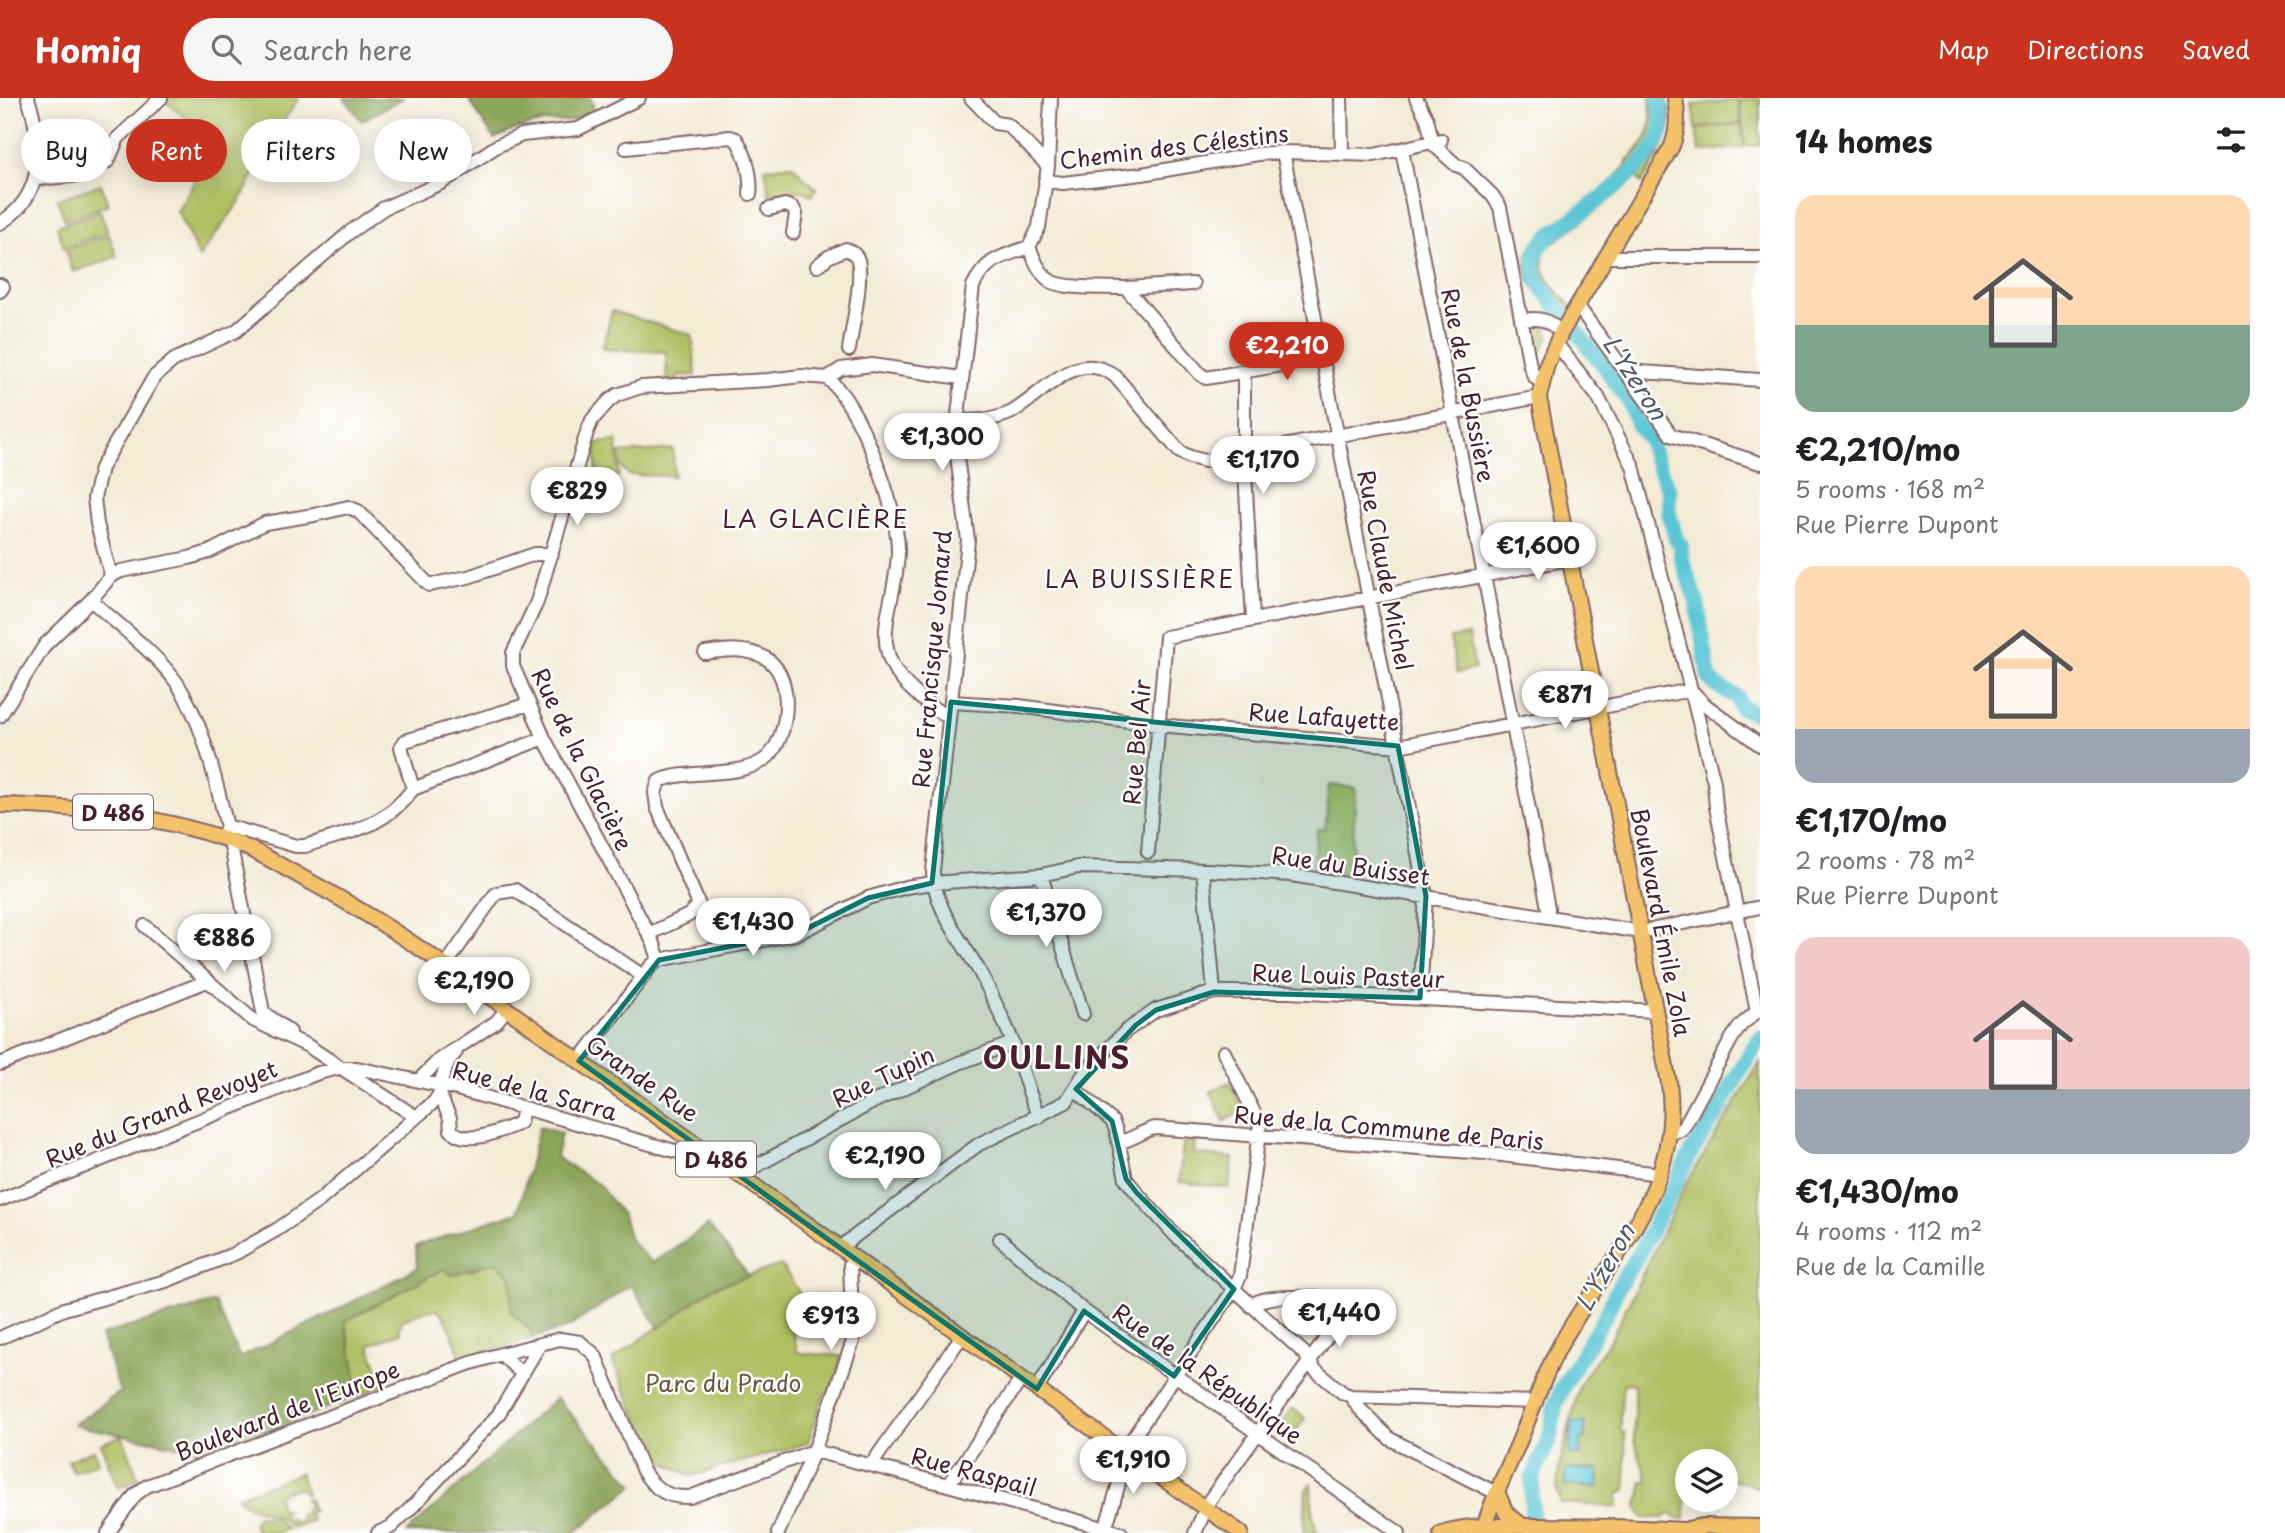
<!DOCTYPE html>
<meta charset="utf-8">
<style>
:root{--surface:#fff;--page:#f6f6f6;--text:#202124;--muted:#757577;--accent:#c8321e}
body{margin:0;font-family:"Playpen Sans",sans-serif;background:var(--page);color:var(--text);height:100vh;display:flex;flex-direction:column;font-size:26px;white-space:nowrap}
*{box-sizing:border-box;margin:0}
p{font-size:23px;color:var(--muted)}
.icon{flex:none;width:38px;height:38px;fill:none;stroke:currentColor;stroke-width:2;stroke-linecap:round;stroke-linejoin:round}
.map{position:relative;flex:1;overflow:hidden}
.details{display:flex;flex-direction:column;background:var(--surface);width:525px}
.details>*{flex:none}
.hud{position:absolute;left:21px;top:21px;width:665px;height:63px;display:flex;gap:14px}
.controls{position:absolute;left:1675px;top:1351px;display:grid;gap:14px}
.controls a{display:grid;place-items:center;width:63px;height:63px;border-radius:50%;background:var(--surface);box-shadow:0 4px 18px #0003;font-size:35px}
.price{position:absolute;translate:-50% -60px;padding:0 16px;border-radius:24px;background:#fff;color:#222;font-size:23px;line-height:46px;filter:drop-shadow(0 2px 4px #0008)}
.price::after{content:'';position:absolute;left:50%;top:42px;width:21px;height:16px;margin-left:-10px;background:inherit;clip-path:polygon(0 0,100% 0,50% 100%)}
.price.active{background:var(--accent);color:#fff}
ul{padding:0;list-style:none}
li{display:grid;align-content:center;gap:14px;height:371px;padding:0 35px}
li span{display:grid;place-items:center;height:217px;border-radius:21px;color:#555}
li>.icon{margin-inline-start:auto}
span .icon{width:126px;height:126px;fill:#fffc;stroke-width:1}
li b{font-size:30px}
h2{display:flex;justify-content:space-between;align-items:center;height:84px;padding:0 35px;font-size:30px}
.chip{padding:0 24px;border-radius:32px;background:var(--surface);box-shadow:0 4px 18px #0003;font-size:24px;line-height:63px}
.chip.active{background:var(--accent);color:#fff}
header{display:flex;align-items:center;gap:42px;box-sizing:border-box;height:98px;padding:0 35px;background:var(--accent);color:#fff}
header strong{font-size:33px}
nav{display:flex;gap:38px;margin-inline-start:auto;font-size:24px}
.search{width:490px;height:63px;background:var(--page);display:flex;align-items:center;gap:18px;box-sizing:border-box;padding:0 24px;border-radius:38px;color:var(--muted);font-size:26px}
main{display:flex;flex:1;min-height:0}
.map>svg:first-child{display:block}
.green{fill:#afbf62;stroke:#7c6f46;stroke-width:2}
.forest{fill:#8ba658;stroke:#6a6242;stroke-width:2}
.water{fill:#5bc6d5;stroke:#527280;stroke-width:2}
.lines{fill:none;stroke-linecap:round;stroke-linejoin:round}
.river{stroke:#5bc6d5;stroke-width:16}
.minor-casing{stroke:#856667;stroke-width:16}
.major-casing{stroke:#856667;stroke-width:18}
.minor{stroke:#fff;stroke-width:12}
.major{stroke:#f3c26a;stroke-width:14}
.marked{fill:#0f766e;fill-opacity:0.2;stroke:#0f766e;stroke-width:5;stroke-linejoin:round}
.labels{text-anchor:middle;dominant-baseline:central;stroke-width:5;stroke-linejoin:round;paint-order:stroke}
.shield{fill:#fff;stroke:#80626b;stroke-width:2}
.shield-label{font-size:21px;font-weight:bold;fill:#4a1f2b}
.street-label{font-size:23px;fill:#4a1f2b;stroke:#fff}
.park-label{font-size:23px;fill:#6d573e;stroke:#fff}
.water-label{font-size:24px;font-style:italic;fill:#505966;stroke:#fff}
.neighbourhood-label{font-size:24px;letter-spacing:2px;fill:#4a1f2b;stroke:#fff}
.district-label{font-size:30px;font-weight:bold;letter-spacing:2px;fill:#4a1f2b;stroke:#fff}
</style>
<header>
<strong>Homiq</strong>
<div class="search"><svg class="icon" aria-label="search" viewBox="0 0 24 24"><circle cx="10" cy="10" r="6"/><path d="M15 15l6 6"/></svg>Search here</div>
<nav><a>Map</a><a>Directions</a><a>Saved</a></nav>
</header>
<main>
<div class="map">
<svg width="1760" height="1435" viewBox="0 0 1760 1435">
<rect width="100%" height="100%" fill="#fff"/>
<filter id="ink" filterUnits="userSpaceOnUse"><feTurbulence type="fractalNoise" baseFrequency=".0143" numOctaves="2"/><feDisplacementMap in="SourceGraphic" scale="14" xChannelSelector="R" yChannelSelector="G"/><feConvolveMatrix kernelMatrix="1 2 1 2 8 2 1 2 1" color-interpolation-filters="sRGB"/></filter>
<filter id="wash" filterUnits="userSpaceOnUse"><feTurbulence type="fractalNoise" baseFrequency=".00686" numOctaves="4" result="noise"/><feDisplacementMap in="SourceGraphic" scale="28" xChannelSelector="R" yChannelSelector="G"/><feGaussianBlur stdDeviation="1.57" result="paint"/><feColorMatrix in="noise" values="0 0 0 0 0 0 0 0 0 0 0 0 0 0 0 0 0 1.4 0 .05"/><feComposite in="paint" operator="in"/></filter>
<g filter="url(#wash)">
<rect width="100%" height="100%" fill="#f3ebd6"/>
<!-- green -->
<path class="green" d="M168 0H299L278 31 240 103 199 159 177 113 217 45 165 3Z
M1650 0H1667C1668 7 1671 15 1670 23 1669 44 1653 66 1642 85L1636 79C1608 106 1577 126 1546 151 1533 173 1560 195 1573 211L1562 228 1528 181C1513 141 1571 117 1596 98 1607 88 1617 77 1627 67L1626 65C1649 39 1654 35 1650 0Z
M1760 0V47L1745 48 1740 2Z
M1738 2 1741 25 1696 30 1693 7Z
M1741 26 1744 49 1699 54 1696 31Z
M793 67 804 80 817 90 812 98 804 93 769 96 765 70Z
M101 86 108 107 65 122 57 101Z
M100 113 108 134 64 150 57 128Z
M109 137 117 159 73 174 66 152Z
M612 213 692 237 696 277 678 278 677 283H667L666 254 602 251Z
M1539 227 1546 230 1549 238 1539 258 1536 257 1532 235 1535 228Z
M617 343 619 378 597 379 595 345Z
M673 351 674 378 629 377 621 369 620 355Z
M1469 537 1475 571 1457 575 1450 540Z
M1329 687 1356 690 1351 777 1316 772 1314 765 1317 731H1325Z
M1760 964V1390L1726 1379V1363H1687L1685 1421 1675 1420 1673 1416H1668L1663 1420H1643L1636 1409 1641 1395V1383H1648L1634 1343V1286L1624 1285C1620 1299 1621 1318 1621 1334L1625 1335 1626 1393 1618 1396V1409L1561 1405 1557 1391 1559 1369 1580 1286 1612 1239 1686 1086Z
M1230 984 1244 1012 1224 1023 1210 994Z
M1184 1037 1213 1040 1212 1044 1195 1042 1194 1056 1233 1060 1229 1090 1179 1084Z
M496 1164 511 1177V1214L530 1232 533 1240 461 1262C457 1251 447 1212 435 1212 425 1211 411 1219 402 1223L399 1230 401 1235 369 1247 384 1287 360 1297 344 1223 443 1171 471 1173 482 1167Z
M781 1167 805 1203 794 1211 792 1204 788 1208 797 1252 800 1255 842 1258 831 1291 823 1298 808 1345 691 1378 655 1360 612 1262 714 1189Z
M1358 1192H1364L1362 1220H1345L1346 1205 1354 1202Z
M1292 1310 1305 1320 1291 1340 1277 1331Z
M122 1337 139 1382 118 1390 101 1346Z
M94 1352 98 1364 73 1374 68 1362Z
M300 1375 307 1395 304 1396 300 1390 285 1393 277 1398 280 1410 286 1412 283 1414 284 1420H291L294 1425 301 1421 300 1417 306 1415 305 1411 310 1410 305 1401 309 1400 313 1413 309 1415 312 1423 291 1430C276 1409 255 1419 237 1399Z
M1311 1386 1313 1418 1317 1435H1304L1306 1392Z
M257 1418 274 1419 287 1431 277 1435H257L253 1426Z"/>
<!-- forest -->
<path class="forest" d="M344 0H403L362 23Z
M468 0H591L594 12 571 23 544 24 516 31 494 41Z
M539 1029 561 1035 556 1059 599 1087 623 1118 630 1142 652 1165 708 1127 749 1178 714 1189 659 1230 631 1187 569 1229 533 1240 530 1232 511 1214V1177L496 1165C481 1166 467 1173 452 1177L443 1171 345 1223 360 1297 199 1359 197 1352 73 1327 120 1294 101 1237 215 1204 240 1260 341 1210 417 1170 416 1148 518 1114Z
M556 1300 634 1387 574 1435H406Z"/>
<!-- water -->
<path class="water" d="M1571 1324 1585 1325V1341H1581L1580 1357H1569Z
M1566 1371 1599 1372 1598 1389 1566 1388Z"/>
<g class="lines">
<!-- river -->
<path class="river" d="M1659 0C1661 14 1664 29 1658 42 1645 69 1596 105 1571 122 1561 130 1546 138 1539 150 1530 164 1535 177 1542 190L1604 268 1629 304 1638 326 1650 343 1653 356 1669 392V415L1676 441 1681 448V459L1697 505 1709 580 1717 588 1737 599 1740 609 1760 617
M1532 1435V1381L1550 1339 1555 1308 1563 1288 1608 1213 1618 1189 1642 1150 1691 1055 1720 1010 1739 974 1760 940"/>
</g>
</g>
<g filter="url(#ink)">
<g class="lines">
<!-- minor casing -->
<g class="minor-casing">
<path id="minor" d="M971 0 995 25 1008 27 1048 68
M1341 0 1342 56
M1416 0 1427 21 1433 46 1456 67 1464 70 1492 97 1500 109 1530 268 1534 278 1541 285
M626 50 730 39 736 41C746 55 752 79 750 96
M1402 52 1548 810 1547 819
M1283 54 1426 798 1420 900
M36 81 82 77 108 63 118 40 161 0
M1045 83 1063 85 1142 76 1258 56 1283 54 1374 57 1441 42
M769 111 785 107 793 110 796 116 793 135
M0 125C46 98 43 45 28 0
M1029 149C1034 161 1039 174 1049 182 1061 192 1109 189 1126 190L1200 276 1206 280 1323 260
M1607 159H1760
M817 168 828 159 846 151C852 154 856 156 858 162 863 183 852 229 849 252
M0 187 3 189 0 193
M1126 190 1193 186
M1577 207 1671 337 1760 365
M1523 222C1541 219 1549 222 1561 235
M1556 245 1598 299 1633 368 1691 592 1704 606 1760 647
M1626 273 1760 282
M1244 275V355L1253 521
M827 280C860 306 897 408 898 450 899 504 863 546 910 590 922 602 934 612 949 619
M956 323C974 323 992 323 1010 315 1043 298 1075 248 1115 278L1180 354 1190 359 1205 363 1539 299
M111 478 121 473 189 460 209 454 265 425 314 417 348 409 358 413 429 487 468 479 535 456H552
M91 502C118 527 156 555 177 585 205 628 214 679 227 728L224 736
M951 604 1019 608 1158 627 1398 648 1691 592 1714 684 1716 709 1757 914
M0 618 45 547 91 502 111 478 97 426 94 400 101 370 154 279 174 262 236 233 350 134 384 110 441 85 497 48 522 37 578 31 639 0
M413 691 401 649 405 643 529 606
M227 728 296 748H305C351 733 382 731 413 691L544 640
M230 743 263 914 290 934
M1148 754 1166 539 1569 461
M1203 772 1214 894
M1041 777 1083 916
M145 828 253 922 308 948 416 1019
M649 836 689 817 699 807 657 709 655 695 659 683C690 670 736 681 764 662 789 644 796 580 767 561 748 549 726 552 705 555
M659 862 654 846 544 640 513 568V555L537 504 587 334 592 322 609 303 617 297 641 289 768 282 801 278 827 280 841 271 872 267 961 280
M445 868 494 798 497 795 515 792 643 878
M579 963 651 868 659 862 796 836 868 800 906 789 933 785 1041 777 1078 769 1207 772 1291 777 1641 834 1760 809
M0 966 207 883
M418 983 439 962 496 924 506 912
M439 988 449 962 456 954
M1076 992 1112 1023 1116 1032 1126 1081 1137 1095 1174 1136 1304 1255 1315 1272 1343 1295 1351 1298 1358 1309 1390 1341 1498 1396
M440 998 450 1020 451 1032C466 1048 498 1034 515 1027L520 1024 523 1010
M1039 1019C1029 997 1023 975 1016 953 1008 930 996 906 985 884 968 848 934 815 933 773L968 442 955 343 973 188C987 160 1001 159 1029 149L1039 129 1048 68 1051 0
M1671 1034 1681 1032 1685 1027 1732 940 1741 927 1760 911
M1118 1044C1132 1043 1141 1033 1155 1030L1485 1055 1660 1076
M738 1078 875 1003 959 965 1013 945
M0 1102 318 975 339 970H357L457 991 710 1063H719
M1000 1141 1084 1213 1399 1435
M839 1150 979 1046 1066 1004 1084 976 1096 963 1126 933 1156 912 1214 894H1289L1656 913
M0 1240 64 1211 166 1183 236 1155 278 1131 320 1102 435 1003 443 990
M501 1256 522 1276
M1037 1291 1084 1213
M1351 1298 1536 1304
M814 1353 948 1387 1121 1435
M871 1367 962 1238
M948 1387 1022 1280
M108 1435 135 1397 147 1388 468 1266 501 1256 560 1241 580 1244 595 1257 643 1373C655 1392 668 1400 690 1399L814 1353
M378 1435 391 1429 413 1408 498 1317 540 1246
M778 1435 814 1353 853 1243 850 1167 852 1159
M1104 1435 1126 1362 1128 1347 1234 1191 1240 1178 1260 1027 1224 954
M1195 1435 1209 1403 1340 1221 1342 1202 1338 1201C1316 1201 1266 1193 1251 1208"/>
</g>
<!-- major casing -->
<g class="major-casing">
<path id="major" d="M0 707C81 709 154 716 231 743 256 752 279 767 303 780 413 838 512 916 614 988 824 1135 1029 1290 1241 1435
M1498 1396 1506 1415 1523 1428
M1688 1431 1702 1428 1760 1429
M1441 1435C1470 1426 1497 1428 1527 1428 1579 1428 1631 1429 1683 1432L1697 1435
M1482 1435C1490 1407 1504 1378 1516 1351 1530 1319 1541 1284 1557 1253 1604 1164 1683 1095 1669 985L1539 299 1547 266 1561 235 1672 48C1678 31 1678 18 1675 0"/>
</g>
<!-- minor -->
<use href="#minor" class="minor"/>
<!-- major -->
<use href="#major" class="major"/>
</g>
</g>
<!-- marked area -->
<path class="marked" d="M951 604 1398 648 1426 798 1420 900 1214 894 1156 912 1136 927 1076 991 1112 1023 1126 1081 1137 1095 1234 1191 1174 1278 1084 1213 1037 1291 579 963 659 862 796 836 868 800 932 785Z"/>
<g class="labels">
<!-- shield labels -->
<g class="shield">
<rect x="73" y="696.5" width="80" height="35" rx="5"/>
<rect x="676" y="1043.5" width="80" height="35" rx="5"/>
</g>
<g class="shield-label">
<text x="113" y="714">D 486</text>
<text x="716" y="1061">D 486</text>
</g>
<!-- street labels -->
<g class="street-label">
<text transform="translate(1174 48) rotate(-7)">Chemin des Célestins</text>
<text transform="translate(1469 287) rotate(79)">Rue de la Bussière</text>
<text transform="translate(1386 472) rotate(79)">Rue Claude Michel</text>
<text transform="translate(931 561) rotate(-85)">Rue Francisque Jomard</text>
<text transform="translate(1324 618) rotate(4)">Rue Lafayette</text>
<text transform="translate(1136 644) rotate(-85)">Rue Bel Air</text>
<text transform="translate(583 661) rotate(64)">Rue de la Glacière</text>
<text transform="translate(1351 767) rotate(8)">Rue du Buisset</text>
<text transform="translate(1662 824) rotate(79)">Boulevard Émile Zola</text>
<text transform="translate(1348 877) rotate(2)">Rue Louis Pasteur</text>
<text transform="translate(883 978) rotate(-26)">Rue Tupin</text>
<text transform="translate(643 980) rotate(35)">Grande Rue</text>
<text transform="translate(535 992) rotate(15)">Rue de la Sarra</text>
<text transform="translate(161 1015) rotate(-22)">Rue du Grand Revoyet</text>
<text transform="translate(1389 1029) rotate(5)">Rue de la Commune de Paris</text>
<text transform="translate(1208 1275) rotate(35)">Rue de la République</text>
<text transform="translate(287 1312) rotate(-21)">Boulevard de l'Europe</text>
<text transform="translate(974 1373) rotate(15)">Rue Raspail</text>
</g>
<!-- park labels -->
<g class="park-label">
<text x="723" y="1284">Parc du Prado</text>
</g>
<!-- water labels -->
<g class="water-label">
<text transform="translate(1636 279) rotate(57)">L'Yzeron</text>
<text transform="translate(1604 1169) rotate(-61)">L'Yzeron</text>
</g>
<!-- neighbourhood labels -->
<g class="neighbourhood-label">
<text x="816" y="420">LA GLACIÈRE</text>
<text x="1140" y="480">LA BUISSIÈRE</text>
</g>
<!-- district labels -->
<g class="district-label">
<text x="1057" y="958">OULLINS</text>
</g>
</g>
</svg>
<div class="controls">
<a><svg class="icon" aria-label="layers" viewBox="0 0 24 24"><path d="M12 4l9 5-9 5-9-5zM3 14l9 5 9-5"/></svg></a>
</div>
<b class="price active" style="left:1287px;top:284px">€2,210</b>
<b class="price" style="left:942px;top:375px">€1,300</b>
<b class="price" style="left:1263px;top:398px">€1,170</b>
<b class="price" style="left:577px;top:429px">€829</b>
<b class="price" style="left:1538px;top:484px">€1,600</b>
<b class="price" style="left:1565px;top:633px">€871</b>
<b class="price" style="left:1046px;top:851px">€1,370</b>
<b class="price" style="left:753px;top:860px">€1,430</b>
<b class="price" style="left:224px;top:876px">€886</b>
<b class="price" style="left:474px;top:919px">€2,190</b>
<b class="price" style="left:885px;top:1094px">€2,190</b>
<b class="price" style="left:1339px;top:1251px">€1,440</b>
<b class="price" style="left:831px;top:1254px">€913</b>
<b class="price" style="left:1133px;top:1398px">€1,910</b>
<div class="hud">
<a class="chip">Buy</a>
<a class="chip active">Rent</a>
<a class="chip">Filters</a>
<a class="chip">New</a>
</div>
</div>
<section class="details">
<h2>14 homes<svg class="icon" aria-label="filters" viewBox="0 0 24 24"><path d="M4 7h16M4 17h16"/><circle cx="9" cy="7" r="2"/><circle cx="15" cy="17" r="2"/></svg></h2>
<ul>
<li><span style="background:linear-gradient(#ffd9b3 60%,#7fa58c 0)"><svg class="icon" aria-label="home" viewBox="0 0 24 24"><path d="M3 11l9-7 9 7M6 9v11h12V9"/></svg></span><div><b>€2,210/mo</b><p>5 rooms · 168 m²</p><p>Rue Pierre Dupont</p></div></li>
<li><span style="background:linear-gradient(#ffd9b3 75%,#9aa5b1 0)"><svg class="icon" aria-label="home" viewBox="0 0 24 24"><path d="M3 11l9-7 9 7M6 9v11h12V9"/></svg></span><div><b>€1,170/mo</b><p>2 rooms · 78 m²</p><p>Rue Pierre Dupont</p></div></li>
<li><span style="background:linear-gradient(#f6c9c9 70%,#9aa5b1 0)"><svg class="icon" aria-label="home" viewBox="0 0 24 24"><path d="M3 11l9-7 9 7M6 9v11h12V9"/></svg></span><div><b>€1,430/mo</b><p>4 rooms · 112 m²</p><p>Rue de la Camille</p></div></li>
</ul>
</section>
</main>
